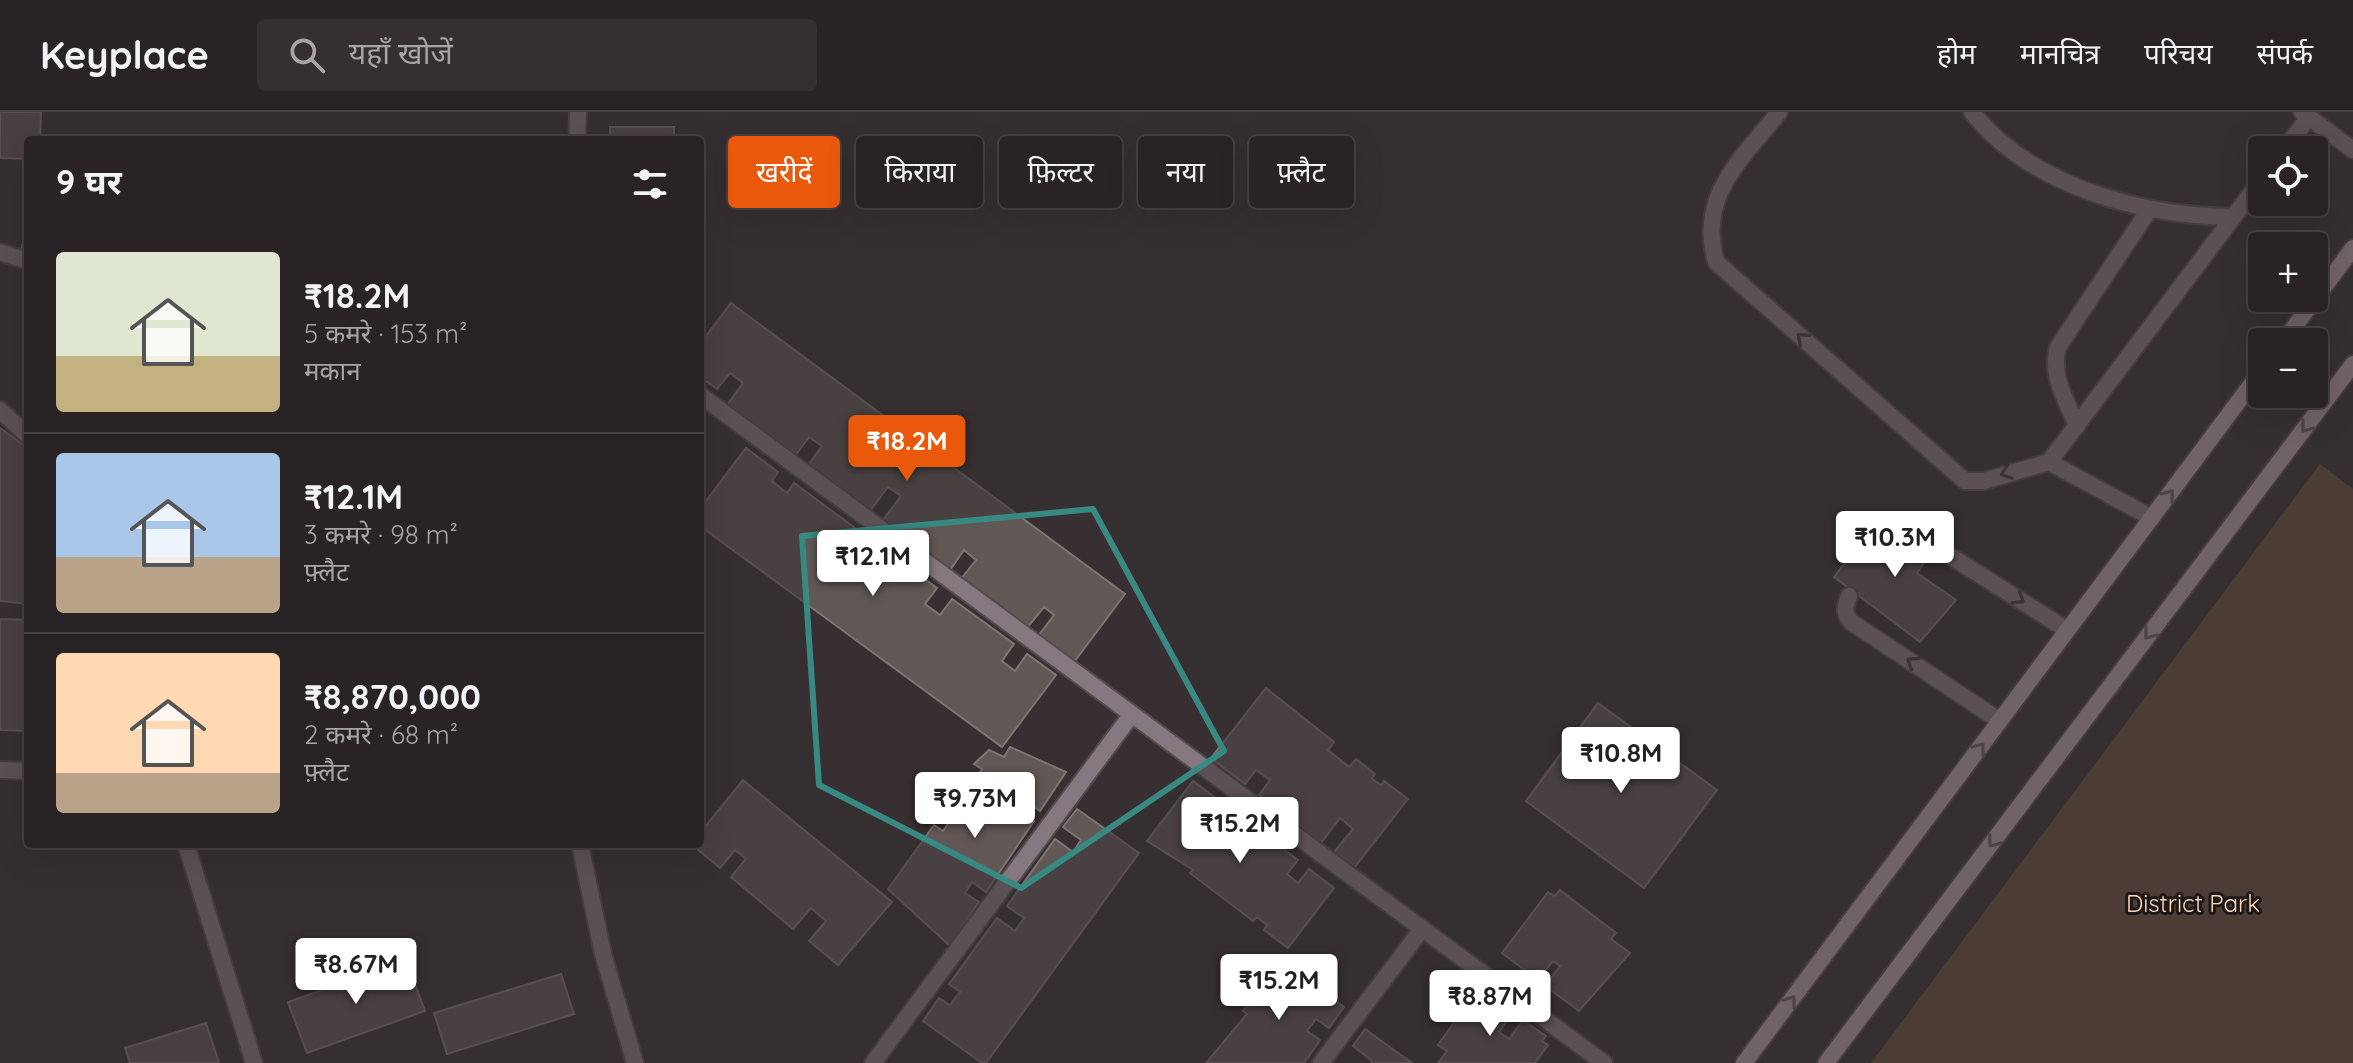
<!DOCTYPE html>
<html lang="hi">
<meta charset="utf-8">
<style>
:root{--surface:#292325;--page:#352f32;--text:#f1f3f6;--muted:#a5a4a7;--line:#454042;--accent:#ea580c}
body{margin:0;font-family:Quicksand,"Noto Sans Devanagari",sans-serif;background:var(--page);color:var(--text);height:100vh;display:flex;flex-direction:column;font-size:30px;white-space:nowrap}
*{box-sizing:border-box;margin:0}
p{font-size:26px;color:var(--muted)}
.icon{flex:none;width:44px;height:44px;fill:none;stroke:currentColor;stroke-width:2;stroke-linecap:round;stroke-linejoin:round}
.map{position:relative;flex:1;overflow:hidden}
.details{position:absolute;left:24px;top:24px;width:680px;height:712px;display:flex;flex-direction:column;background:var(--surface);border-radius:8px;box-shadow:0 8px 32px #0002,0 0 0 2px var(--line)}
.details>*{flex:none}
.hud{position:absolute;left:728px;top:24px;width:760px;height:72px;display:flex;gap:16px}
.tools{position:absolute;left:2248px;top:24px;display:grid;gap:16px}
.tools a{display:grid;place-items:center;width:80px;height:80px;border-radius:8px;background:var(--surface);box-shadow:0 8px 32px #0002,0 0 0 2px var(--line);font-size:40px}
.price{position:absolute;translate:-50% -68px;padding:0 18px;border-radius:8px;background:#fff;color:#222;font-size:26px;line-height:52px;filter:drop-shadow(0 2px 4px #0008)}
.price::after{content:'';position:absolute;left:50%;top:48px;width:24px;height:18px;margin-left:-12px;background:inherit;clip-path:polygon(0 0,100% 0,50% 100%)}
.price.on{background:var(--accent);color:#fff}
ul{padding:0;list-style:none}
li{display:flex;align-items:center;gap:24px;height:200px;padding:0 32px}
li+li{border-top:2px solid var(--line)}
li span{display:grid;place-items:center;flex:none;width:224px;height:160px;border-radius:8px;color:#555}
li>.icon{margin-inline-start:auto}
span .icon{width:96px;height:96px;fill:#fffc;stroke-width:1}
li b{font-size:34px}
h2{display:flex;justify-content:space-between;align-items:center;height:96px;padding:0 32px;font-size:34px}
.tag{padding:0 28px;border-radius:8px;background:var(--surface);box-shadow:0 8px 32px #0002,0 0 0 2px var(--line);font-size:28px;line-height:72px}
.tag.on{background:var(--accent);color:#fff}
header{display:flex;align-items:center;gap:48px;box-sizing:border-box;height:112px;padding:0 40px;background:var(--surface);border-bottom:2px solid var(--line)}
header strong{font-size:38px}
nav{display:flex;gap:44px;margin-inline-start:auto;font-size:28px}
.search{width:560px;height:72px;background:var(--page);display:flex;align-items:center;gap:20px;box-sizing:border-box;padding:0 28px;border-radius:8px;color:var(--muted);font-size:30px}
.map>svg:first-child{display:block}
.green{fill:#654f3c}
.building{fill:#615856;stroke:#7e7572;stroke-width:2}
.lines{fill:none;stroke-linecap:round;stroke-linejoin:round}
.lane-casing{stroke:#544d4e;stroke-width:20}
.street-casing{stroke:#544d4e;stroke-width:20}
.secondary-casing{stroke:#544d4e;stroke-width:20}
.lane{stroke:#867881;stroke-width:16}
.street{stroke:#867881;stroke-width:16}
.secondary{stroke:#b5a0ae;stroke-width:16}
.oneway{stroke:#413a3d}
.oneway2{stroke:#685c64}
.marked{fill:none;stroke:#378982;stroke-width:6;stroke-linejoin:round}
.labels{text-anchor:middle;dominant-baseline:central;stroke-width:6;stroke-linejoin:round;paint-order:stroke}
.park-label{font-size:24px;fill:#fdd6b4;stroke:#1c1819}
</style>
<header>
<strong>Keyplace</strong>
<div class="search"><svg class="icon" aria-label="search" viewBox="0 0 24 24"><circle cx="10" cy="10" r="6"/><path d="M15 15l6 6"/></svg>यहाँ खोजें</div>
<nav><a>होम</a><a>मानचित्र</a><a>परिचय</a><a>संपर्क</a></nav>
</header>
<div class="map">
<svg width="2353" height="951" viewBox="0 0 2353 951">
<rect width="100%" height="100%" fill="#372f31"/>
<!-- green -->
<path class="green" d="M2320 352 2353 377V951H1871Z"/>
<!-- building -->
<path class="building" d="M0 0H41L40 28H28V47L0 46Z
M610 15H674V28H610Z
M28 111V145L20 143Z
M731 191 1125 482 1074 550 1038 524 1054 503 1044 495 1027 516 961 467 976 448 964 438 950 458 883 408 901 384 888 375 870 399 808 353 822 334 809 325 795 344 727 293 743 271 730 261 717 277 700 265V232Z
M0 316 28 336V492L0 489Z
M746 336 778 360 772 369 787 381 794 371 858 418 848 430 865 442 874 430 937 476 925 492 940 503 952 487 1014 532 1002 549 1015 559 1027 542 1056 563 1002 635 700 414V397Z
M1881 402 1932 439 1917 461 1956 488 1920 530 1834 465Z
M0 507 28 508V619L0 618Z
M1266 576 1334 630 1328 638 1349 655 1356 647 1375 662 1372 667 1381 673 1384 669 1408 687 1354 756 1334 740 1353 717 1340 706 1321 731 1259 683 1270 668 1256 658 1245 672 1211 646Z
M1598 591 1717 678 1644 776 1526 689Z
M1010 635 1066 660 1040 699 1034 695 1027 705 1034 709 986 780 972 770 965 781 979 790 950 834 888 777 934 713 943 719 961 692 951 687 965 664 974 670 982 657 974 652 989 638 1004 645Z
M743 668 892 790 838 853 809 829 826 809 811 796 793 817 731 765 746 747 735 738 720 756 691 732H700V721Z
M1193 669 1221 690 1211 703 1226 714 1236 701 1298 748 1287 762 1298 771 1309 757 1334 776 1288 836 1264 818 1267 813 1257 805 1253 809 1190 761 1193 758 1147 729Z
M1077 697 1139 741 986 951H982L923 909 939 886 950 893 960 880 949 872 997 806 1015 819 1024 806 1007 794 1055 727 1073 740 1081 728 1063 715Z
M1560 778 1616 821 1611 827 1630 841 1579 899 1545 874 1560 854 1553 849 1538 868 1502 841 1548 780 1554 784Z
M406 848 425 899 307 941 288 890Z
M1280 849 1344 895 1329 916 1316 907 1307 919 1320 928 1304 951H1206L1247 902 1243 899 1256 882 1261 886 1270 873 1265 870Z
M561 862 574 902 447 942 434 901Z
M1486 882 1513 901 1499 920 1509 927 1523 908 1546 924 1542 929 1548 933 1535 951H1438L1447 939 1438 933 1468 891 1476 897Z
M206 911 219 951H130L125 936Z
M1365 917 1412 951H1371L1372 949 1353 934Z"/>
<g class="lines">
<!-- lane casing -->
<g class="lane-casing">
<path id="lane" d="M1779 0C1741 48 1697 84 1716 150L1965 369H1984L2049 350 2152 406
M1972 0C2031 75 2143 104 2233 105
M2302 0 2353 38
M2284 38 2309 5
M2077 314C2066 288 2050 263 2058 235L2149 98
M2049 350 2262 67
M1906 416 2067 518
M1849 484C1845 494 1843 501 1851 510L2000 609"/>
</g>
<!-- street casing -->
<g class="street-casing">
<path id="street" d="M577 28 578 0
M0 140 28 149
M700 283 1604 951
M0 298 28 324
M0 658 28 659
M186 732 254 951
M580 732 603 842 635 951
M873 951 1132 602
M1321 951 1422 817"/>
</g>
<!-- secondary casing -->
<g class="secondary-casing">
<path id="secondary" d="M2283 230 2353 136
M1744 951 2262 258
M1826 951 2353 252"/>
</g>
<!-- lane -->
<use href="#lane" class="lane"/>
<!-- street -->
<use href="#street" class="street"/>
<!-- secondary -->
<use href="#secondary" class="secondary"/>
</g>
<!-- one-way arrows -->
<defs><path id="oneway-chevron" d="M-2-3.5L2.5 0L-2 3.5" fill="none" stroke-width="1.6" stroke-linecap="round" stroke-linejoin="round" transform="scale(2)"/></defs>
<g class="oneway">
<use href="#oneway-chevron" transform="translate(1802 226) rotate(-139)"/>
<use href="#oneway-chevron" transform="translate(2006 361) rotate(160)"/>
<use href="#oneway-chevron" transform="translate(2019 487) rotate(32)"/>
<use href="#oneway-chevron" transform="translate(1912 550) rotate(-146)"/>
</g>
<g class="oneway2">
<use href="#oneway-chevron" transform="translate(2306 315) rotate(127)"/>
<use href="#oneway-chevron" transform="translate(2169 383) rotate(-53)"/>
<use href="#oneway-chevron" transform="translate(2149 522) rotate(127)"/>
<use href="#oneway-chevron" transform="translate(1980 636) rotate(-53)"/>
<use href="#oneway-chevron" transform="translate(1993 730) rotate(127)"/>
<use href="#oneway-chevron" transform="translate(1791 889) rotate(-53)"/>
</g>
<!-- marked area -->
<path d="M0 0H2353V951H0ZM1093 397 1224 639 1021 776 819 673 802 424Z" fill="#372f31" fill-opacity=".55" fill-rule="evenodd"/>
<path class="marked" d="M1093 397 1224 639 1021 776 819 673 802 424Z"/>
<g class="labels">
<!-- park labels -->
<g class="park-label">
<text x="2193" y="791">District Park</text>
</g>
</g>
</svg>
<div class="tools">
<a><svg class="icon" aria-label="locate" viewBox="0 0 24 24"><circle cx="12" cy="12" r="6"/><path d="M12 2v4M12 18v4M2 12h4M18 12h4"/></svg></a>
<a>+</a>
<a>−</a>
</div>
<b class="price on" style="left:907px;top:371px">₹18.2M</b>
<b class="price" style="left:1895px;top:467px">₹10.3M</b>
<b class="price" style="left:873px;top:486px">₹12.1M</b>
<b class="price" style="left:1621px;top:683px">₹10.8M</b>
<b class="price" style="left:975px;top:728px">₹9.73M</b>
<b class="price" style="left:1240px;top:753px">₹15.2M</b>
<b class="price" style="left:356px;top:894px">₹8.67M</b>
<b class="price" style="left:1279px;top:910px">₹15.2M</b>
<b class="price" style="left:1490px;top:926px">₹8.87M</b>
<div class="hud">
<a class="tag on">खरीदें</a>
<a class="tag">किराया</a>
<a class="tag">फ़िल्टर</a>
<a class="tag">नया</a>
<a class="tag">फ़्लैट</a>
</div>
<section class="details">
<h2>9 घर<svg class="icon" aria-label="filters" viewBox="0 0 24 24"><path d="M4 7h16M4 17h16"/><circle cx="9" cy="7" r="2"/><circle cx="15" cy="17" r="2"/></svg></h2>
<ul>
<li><span style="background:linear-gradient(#dfe7d0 65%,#c2b280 0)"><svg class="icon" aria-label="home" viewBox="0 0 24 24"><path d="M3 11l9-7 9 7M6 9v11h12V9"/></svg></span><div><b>₹18.2M</b><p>5 कमरे · 153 m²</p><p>मकान</p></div></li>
<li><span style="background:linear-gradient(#a9c7e8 65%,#b9a48a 0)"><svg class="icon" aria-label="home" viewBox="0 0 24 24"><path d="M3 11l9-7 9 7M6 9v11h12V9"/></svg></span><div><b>₹12.1M</b><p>3 कमरे · 98 m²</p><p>फ़्लैट</p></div></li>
<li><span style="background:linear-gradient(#ffd9b3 75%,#b9a48a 0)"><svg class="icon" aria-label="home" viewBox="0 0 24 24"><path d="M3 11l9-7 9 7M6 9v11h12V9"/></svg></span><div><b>₹8,870,000</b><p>2 कमरे · 68 m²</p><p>फ़्लैट</p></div></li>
</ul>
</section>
</div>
